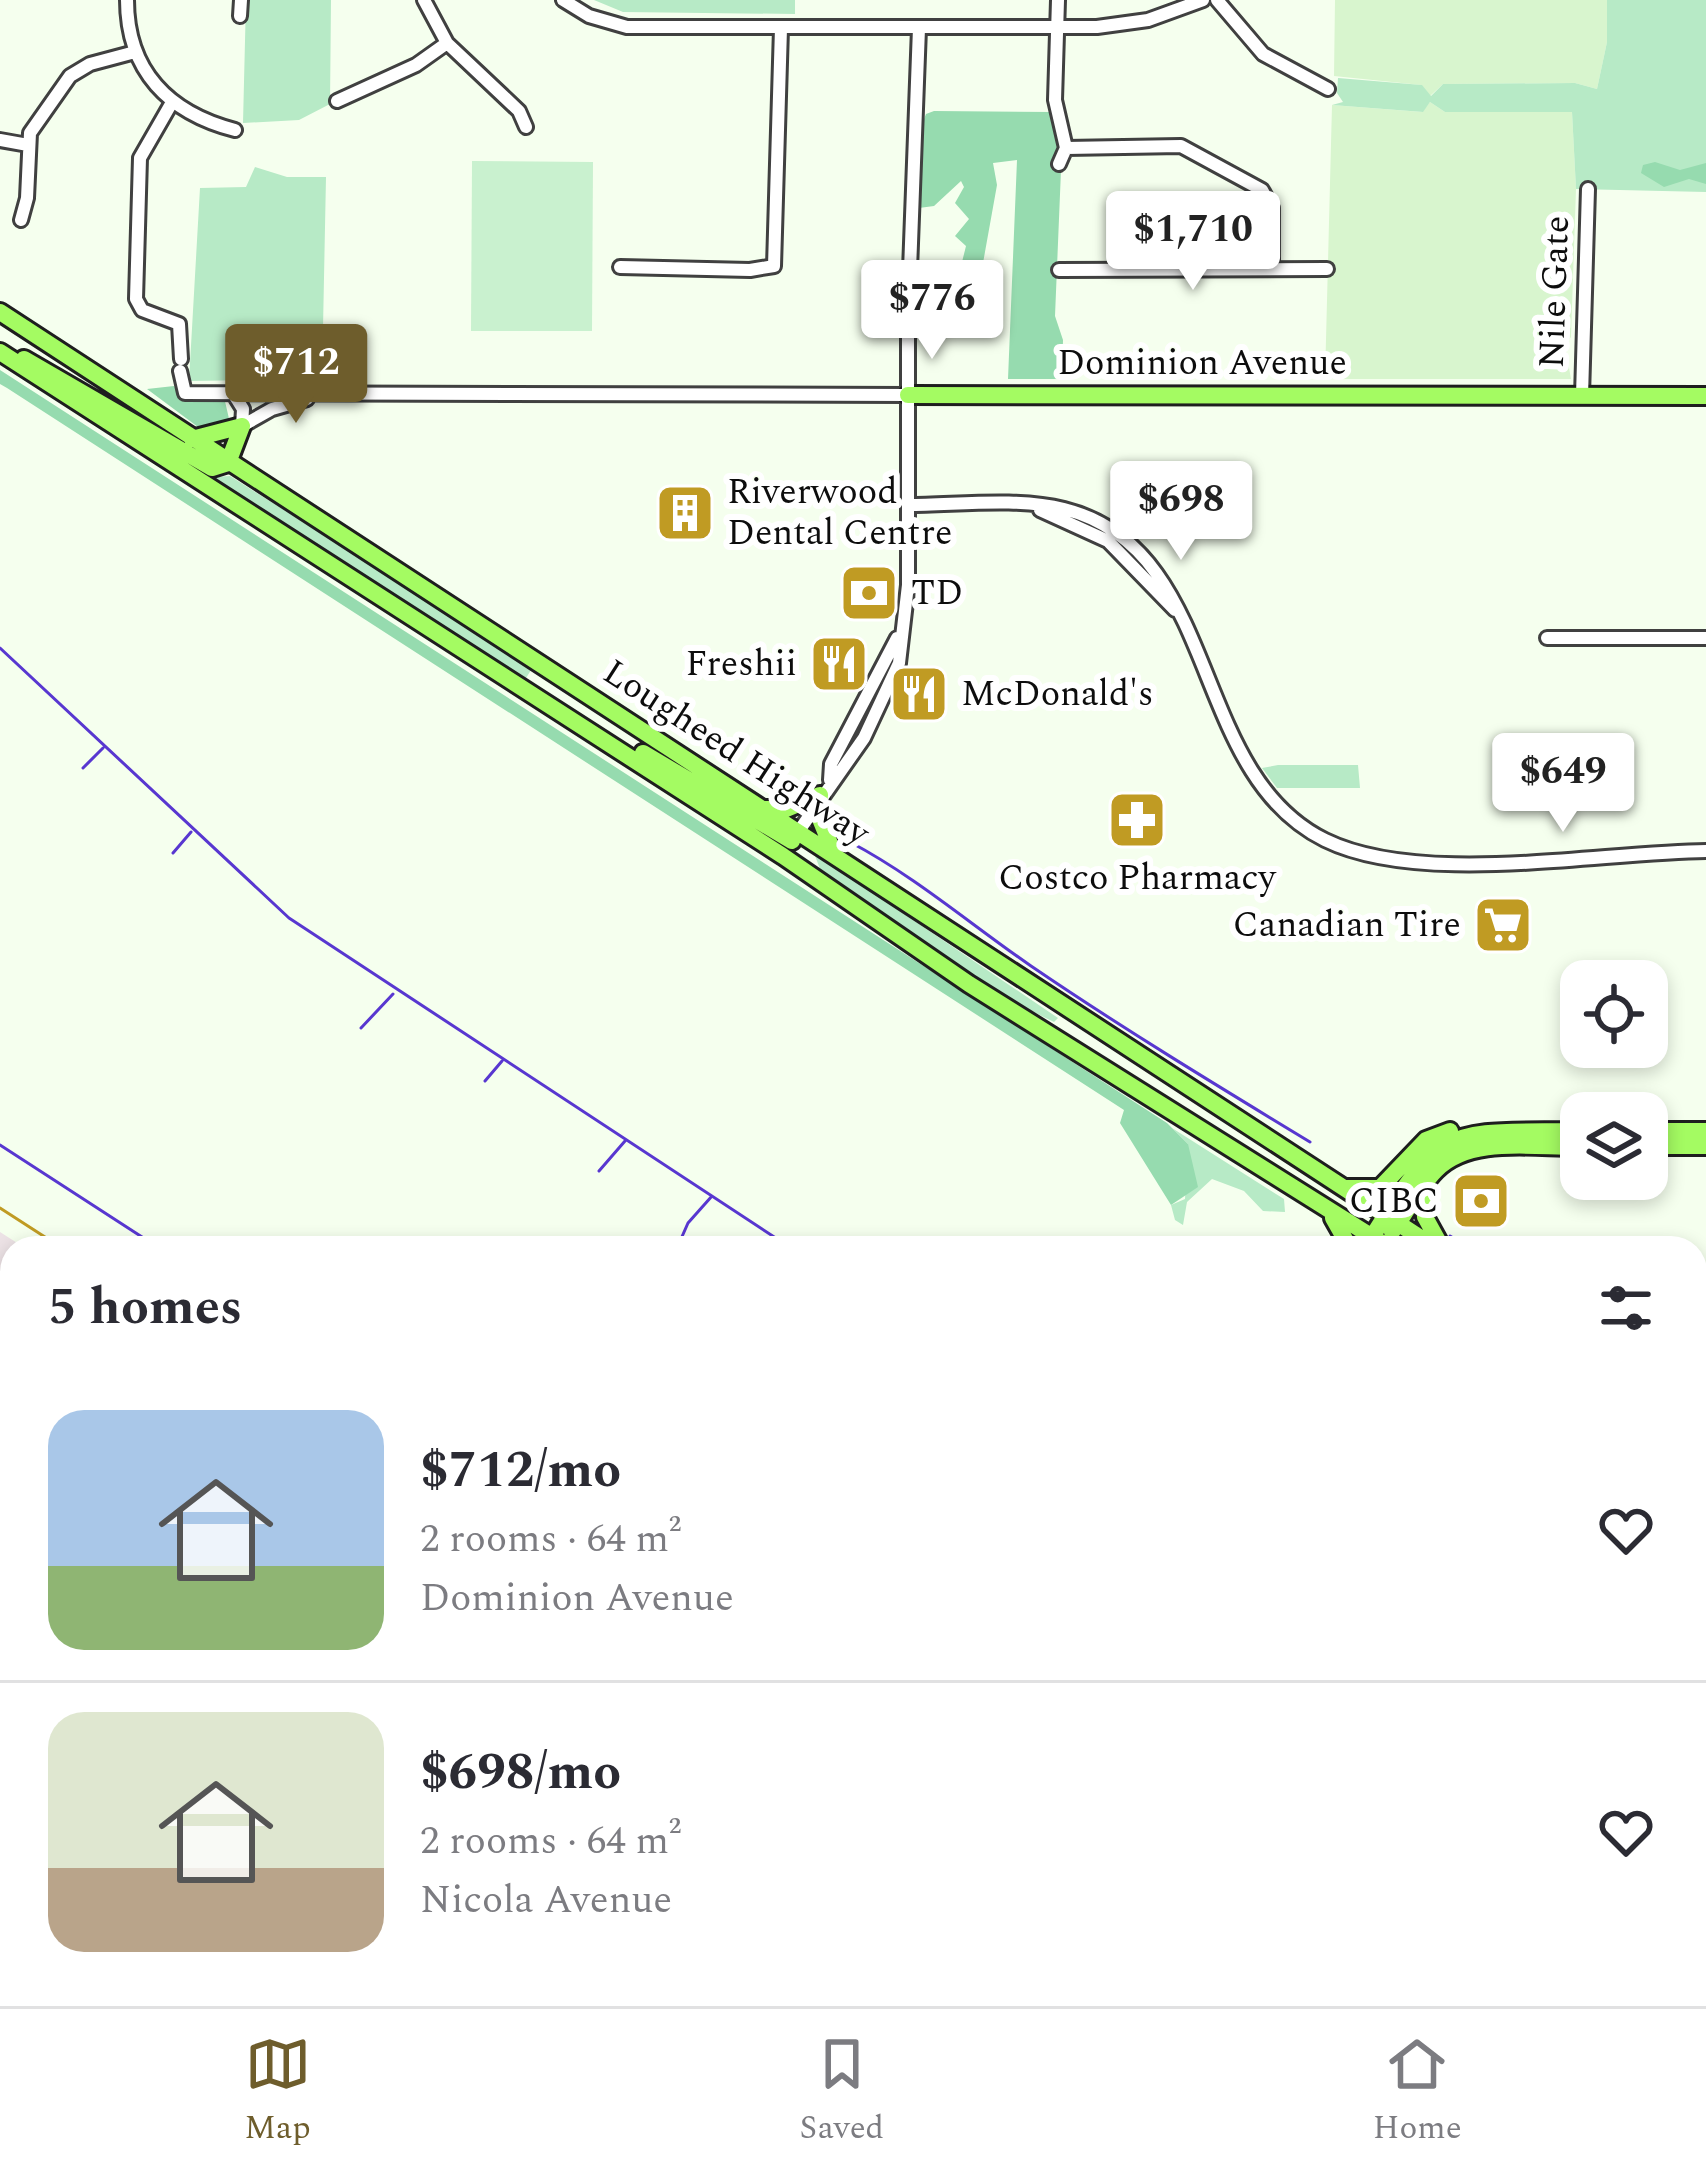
<!DOCTYPE html>
<meta charset="utf-8">
<style>
:root{--surface:#fff;--page:#f7f7f7;--text:#2b2b33;--muted:#7c7c81;--line:#e1e1e2;--accent:#6e5d2c}
body{margin:0;font-family:Spectral,serif;background:var(--page);color:var(--text);height:100vh;display:flex;flex-direction:column;font-size:45px;white-space:nowrap}
*{box-sizing:border-box;margin:0}
p{font-size:39px;color:var(--muted)}
.icon{flex:none;width:66px;height:66px;fill:none;stroke:currentColor;stroke-width:2;stroke-linecap:round;stroke-linejoin:round}
.map{position:relative;flex:1;overflow:hidden}
.details{position:absolute;left:0px;top:1236px;width:1707px;height:771px;display:flex;flex-direction:column;background:var(--surface);border-radius:36px 36px 0 0;box-shadow:0 6px 18px #0003}
.details>*{flex:none}
.buttons{position:absolute;left:1560px;top:960px;display:grid;gap:24px}
.buttons a{display:grid;place-items:center;width:108px;height:108px;border-radius:24px;background:var(--surface);box-shadow:0 6px 18px #0003;font-size:60px}
.price{position:absolute;translate:-50% -102px;padding:0 27px;border-radius:12px;background:#fff;color:#222;font-size:39px;line-height:78px;filter:drop-shadow(0 3px 6px #0008)}
.price::after{content:'';position:absolute;left:50%;top:72px;width:36px;height:27px;margin-left:-18px;background:inherit;clip-path:polygon(0 0,100% 0,50% 100%)}
.price.on{background:var(--accent);color:#fff}
ul{padding:0;list-style:none}
li{display:flex;align-items:center;gap:36px;height:300px;padding:0 48px}
li+li{border-top:3px solid var(--line)}
li span{display:grid;place-items:center;flex:none;width:336px;height:240px;border-radius:36px;color:#555}
li>.icon{margin-inline-start:auto}
span .icon{width:144px;height:144px;fill:#fffc;stroke-width:1}
li b{font-size:51px}
h2{display:flex;justify-content:space-between;align-items:center;height:144px;padding:0 48px;font-size:51px}
.tab-bar{display:flex;justify-content:space-around;align-items:center;height:168px;border-top:3px solid var(--line);background:var(--surface);font-size:33px;color:var(--muted)}
.tab-bar a{display:grid;justify-items:center;gap:6px}
.tab-bar .on{color:var(--accent)}
.map>svg:first-child{display:block}
.industrial{fill:#ece2e5}
.farmland{fill:#d8f5ce}
.green{fill:#b7eac6}
.forest{fill:#96dbaf}
.pitch{fill:#c9f1cf}
.lines{fill:none;stroke-linecap:round;stroke-linejoin:round}
.stream{stroke:#5837d0;stroke-width:3}
.minor-casing{stroke:#404040;stroke-width:18}
.major-casing{stroke:#1e1e1e;stroke-width:22}
.highway-casing{stroke:#1e1e1e;stroke-width:24}
.minor{stroke:#fff;stroke-width:12}
.major{stroke:#a4fb62;stroke-width:16}
.highway{stroke:#cbf754;stroke-width:18}
.rail{stroke:#c09b23;stroke-width:3}
.labels{text-anchor:middle;dominant-baseline:central;stroke-width:12;stroke-linejoin:round;paint-order:stroke}
.street-label{font-size:36px;fill:#0d0d0d;stroke:#fff}
.poi-label{font-size:36px;fill:#0d0d0d;stroke:#fff;text-anchor:start}
</style>
<div class="map">
<svg width="1706" height="2006" viewBox="0 0 1706 2006">
<rect width="100%" height="100%" fill="#f5ffee"/>
<!-- industrial -->
<path class="industrial" d="M0 1232 25 1248H12V1669L0 1662Z
M1695 1493 1706 1500V1774L1695 1790Z
M0 1736 12 1744V1995H308L300 2006H0Z
M519 1995H1310L1316 2006H536Z"/>
<!-- farmland -->
<path class="farmland" d="M1335 0H1607V42L1597 89 1575 83 1443 84 1430 96 1421 85 1334 76Z
M1430 102 1445 112H1572L1576 189 1571 337 1565 345 1571 379H1325L1332 105 1422 112Z"/>
<!-- green -->
<path class="green" d="M246 0H331L330 104 299 120 243 123Z
M594 0H795V14L623 12Z
M1607 0H1706V192L1576 189 1572 112H1445L1430 102 1423 112 1332 105 1343 102 1337 93 1338 78 1422 85 1431 96 1443 84 1575 83 1597 89 1607 42Z
M255 167 287 177H326L322 379 189 381 200 188 246 187Z
M83 393 214 477 230 476 533 667 526 678C483 654 429 610 386 596Z
M1278 765H1358L1360 788H1277L1262 768Z
M814 853 1058 1018 1054 1022C972 983 892 925 820 869Z
M1172 1128 1284 1199 1285 1212 1263 1211 1244 1191 1212 1179 1187 1202 1183 1225 1175 1220 1171 1205 1185 1199 1188 1144Z
M1310 1995H1462L1490 2006H1316Z"/>
<!-- forest -->
<path class="forest" d="M934 111 1052 112 1061 150 1055 164 1061 170 1055 316 1063 340 1062 379H1008L1017 160 993 163 997 185 983 263 962 262 966 246 955 236 969 219 955 203 964 187 961 181 934 206 919 208 922 124 926 114Z
M1655 162 1680 170 1706 163V184L1689 179 1664 187 1641 173 1643 165Z
M0 370 1167 1123 1188 1144 1198 1187 1171 1205 1120 1123 1124 1110 7 388 0 384Z
M174 386 182 397H224L230 423 202 430 147 389Z"/>
<!-- pitch -->
<path class="pitch" d="M472 161 593 162 592 331H471Z"/>
<g class="lines">
<!-- stream -->
<path class="stream" d="M0 648 289 918 791 1248
M83 768 103 748
M850 842C916 877 970 924 1031 966 1122 1028 1216 1085 1310 1142
M173 853 191 832
M361 1028 393 994
M485 1081 502 1061
M0 1145 159 1248
M599 1171 625 1141
M1450 1236 1469 1248
M677 1248 688 1223 712 1196
M1695 1394 1706 1400
M1700 1992 1706 1976
M1342 1995 1349 2006"/>
<!-- minor casing -->
<g class="minor-casing">
<path id="minor" d="M127 0C127 71 169 113 235 130
M424 0 447 43 519 111 526 127
M563 0 589 16 627 27H1097L1148 20 1203 0
M1058 0 1055 100 1066 148 1059 164
M1217 0 1263 54 1328 89
M240 16 241 0
M337 101 416 65 447 43
M171 104 140 158 136 299 142 310 179 324 181 359
M0 140 28 145
M1066 148 1181 146 1262 190 1272 208V268
M21 220 27 198 30 133 70 76 90 64 135 52
M620 267 750 270 774 266 781 28
M1059 270 1327 269
M180 371 185 393 908 395
M233 393 243 409 242 426
M1582 396 1588 189
M242 426 272 409 307 399
M908 505C957 505 1016 497 1064 509 1223 549 1187 772 1325 840 1421 887 1599 852 1706 851
M1040 510 1108 541 1175 610
M1547 638H1706
M830 780 831 764 897 638
M796 835 864 738 899 663 908 585V324L919 28"/>
</g>
<!-- major casing -->
<g class="major-casing">
<path id="major" d="M0 312 1436 1248
M0 352 783 856 969 984 1390 1248
M24 359 212 468 228 463 242 426
M908 395 1706 396
M192 439 242 426
M643 753 792 841
M820 795 818 814 833 851
M764 809H786L820 795
M1647 1131H1706
M1647 1146H1706
M1423 1187 1425 1217 1441 1246
M1344 1188H1380L1426 1140 1450 1131
M1333 1218 1350 1248
M1392 1232C1407 1212 1418 1188 1436 1170 1470 1135 1536 1148 1581 1147
M1372 1237C1445 1120 1448 1133 1581 1131
M1695 1419 1706 1426
M1695 1442 1706 1449
M0 1726 12 1734
M416 1995 434 2006"/>
</g>
<!-- highway casing -->
<g class="highway-casing">
<path id="highway" d="M1695 1460 1706 1468
M1696 1855 1706 1835
M1695 1887 1706 1871
M1581 2006 1591 1995
M1605 2006 1615 1995"/>
</g>
<!-- minor -->
<use href="#minor" class="minor"/>
<!-- major -->
<use href="#major" class="major"/>
<!-- highway -->
<use href="#highway" class="highway"/>
<!-- rail -->
<path class="rail" d="M0 1208 62 1248
M1479 1995 1504 2006"/>
</g>
<!-- icons -->
<defs>
<g id="building-square" transform="scale(3)"><rect x="-9" y="-9" width="18" height="18" rx="4" fill="#c09b23" stroke="#fff"/><path d="M-4-6H4V6H1V3H-1V6H-4ZM-2.5-4.3h1.7v1.8h-1.7ZM.8-4.3h1.7v1.8H.8ZM-2.5-1h1.7V.8h-1.7ZM.8-1h1.7V.8H.8Z" fill="#fff"/></g>
<g id="bank-square" transform="scale(3)"><rect x="-9" y="-9" width="18" height="18" rx="4" fill="#c09b23" stroke="#fff"/><path d="M-6-4H6V4H-6ZM0-2.3a2.3 2.3 0 1 0 0 4.6a2.3 2.3 0 1 0 0-4.6Z" fill="#fff"/></g>
<g id="restaurant-square" transform="scale(3)"><rect x="-9" y="-9" width="18" height="18" rx="4" fill="#c09b23" stroke="#fff"/><path d="M-5-6h1v4h1v-4h1v4h1v-4h1v5L-1.5 .5V6h-2V.5L-5-1ZM5-6V6H3V1.5H1.5Q1.5-4 5-6Z" fill="#fff"/></g>
<g id="pharmacy-square" transform="scale(3)"><rect x="-9" y="-9" width="18" height="18" rx="4" fill="#c09b23" stroke="#fff"/><path d="M-2-6h4v4h4v4h-4v4h-4v-4h-4v-4h4Z" fill="#fff"/></g>
<g id="supermarket-square" transform="scale(3)"><rect x="-9" y="-9" width="18" height="18" rx="4" fill="#c09b23" stroke="#fff"/><path d="M-6-5.5h2.5l.6 2H6L4.5 2H-2.5L-4.4-4H-6ZM-1.5 3.2a1.3 1.3 0 1 0 .1 0ZM3 3.2a1.3 1.3 0 1 0 .1 0Z" fill="#fff"/></g>
</defs>
<g fill-rule="evenodd">
<use href="#building-square" x="685" y="513"/>
<use href="#bank-square" x="869" y="593"/>
<use href="#restaurant-square" x="839" y="664"/>
<use href="#restaurant-square" x="919" y="694"/>
<use href="#pharmacy-square" x="1137" y="820"/>
<use href="#supermarket-square" x="1503" y="925"/>
<use href="#bank-square" x="1481" y="1201"/>
</g>
<g class="labels">
<!-- street labels -->
<g class="street-label">
<text transform="translate(1555 292) rotate(-88)">Nile Gate</text>
<text x="1202" y="363">Dominion Avenue</text>
<text transform="translate(736 753) rotate(33)">Lougheed Highway</text>
</g>
<!-- poi labels -->
<g class="poi-label">
<text x="727" y="492">Riverwood<tspan x="727" dy="41">Dental Centre</tspan></text>
<text x="911" y="593">TD</text>
<text x="797" y="664" text-anchor="end">Freshii</text>
<text x="961" y="694">McDonald's</text>
<text x="1137" y="878" text-anchor="middle">Costco Pharmacy</text>
<text x="1461" y="925" text-anchor="end">Canadian Tire</text>
<text x="1439" y="1201" text-anchor="end">CIBC</text>
</g>
</g>
</svg>
<div class="buttons">
<a><svg class="icon" aria-label="locate" viewBox="0 0 24 24"><circle cx="12" cy="12" r="6"/><path d="M12 2v4M12 18v4M2 12h4M18 12h4"/></svg></a>
<a><svg class="icon" aria-label="layers" viewBox="0 0 24 24"><path d="M12 4l9 5-9 5-9-5zM3 14l9 5 9-5"/></svg></a>
</div>
<b class="price" style="left:1193px;top:293px">$1,710</b>
<b class="price" style="left:932px;top:362px">$776</b>
<b class="price on" style="left:296px;top:426px">$712</b>
<b class="price" style="left:1181px;top:563px">$698</b>
<b class="price" style="left:1563px;top:835px">$649</b>
<section class="details">
<h2>5 homes<svg class="icon" aria-label="filters" viewBox="0 0 24 24"><path d="M4 7h16M4 17h16"/><circle cx="9" cy="7" r="2"/><circle cx="15" cy="17" r="2"/></svg></h2>
<ul>
<li><span style="background:linear-gradient(#a9c7e8 65%,#8fb573 0)"><svg class="icon" aria-label="home" viewBox="0 0 24 24"><path d="M3 11l9-7 9 7M6 9v11h12V9"/></svg></span><div><b>$712/mo</b><p>2 rooms · 64 m²</p><p>Dominion Avenue</p></div><svg class="icon" aria-label="heart" viewBox="0 0 24 24"><path d="M12 20l-8-8c-3-5 5-10 8-4 3-6 11-1 8 4z"/></svg></li>
<li><span style="background:linear-gradient(#dfe7d0 65%,#b9a48a 0)"><svg class="icon" aria-label="home" viewBox="0 0 24 24"><path d="M3 11l9-7 9 7M6 9v11h12V9"/></svg></span><div><b>$698/mo</b><p>2 rooms · 64 m²</p><p>Nicola Avenue</p></div><svg class="icon" aria-label="heart" viewBox="0 0 24 24"><path d="M12 20l-8-8c-3-5 5-10 8-4 3-6 11-1 8 4z"/></svg></li>
</ul>
</section>
</div>
<nav class="tab-bar">
<a class="on"><svg class="icon" aria-label="map" viewBox="0 0 24 24"><path d="M3 6l6-2 6 2 6-2v14l-6 2-6-2-6 2zM9 4v14M15 6v14"/></svg>Map</a>
<a><svg class="icon" aria-label="saved" viewBox="0 0 24 24"><path d="M7 4h10v16l-5-4-5 4z"/></svg>Saved</a>
<a><svg class="icon" aria-label="home" viewBox="0 0 24 24"><path d="M3 11l9-7 9 7M6 9v11h12V9"/></svg>Home</a>
</nav>
